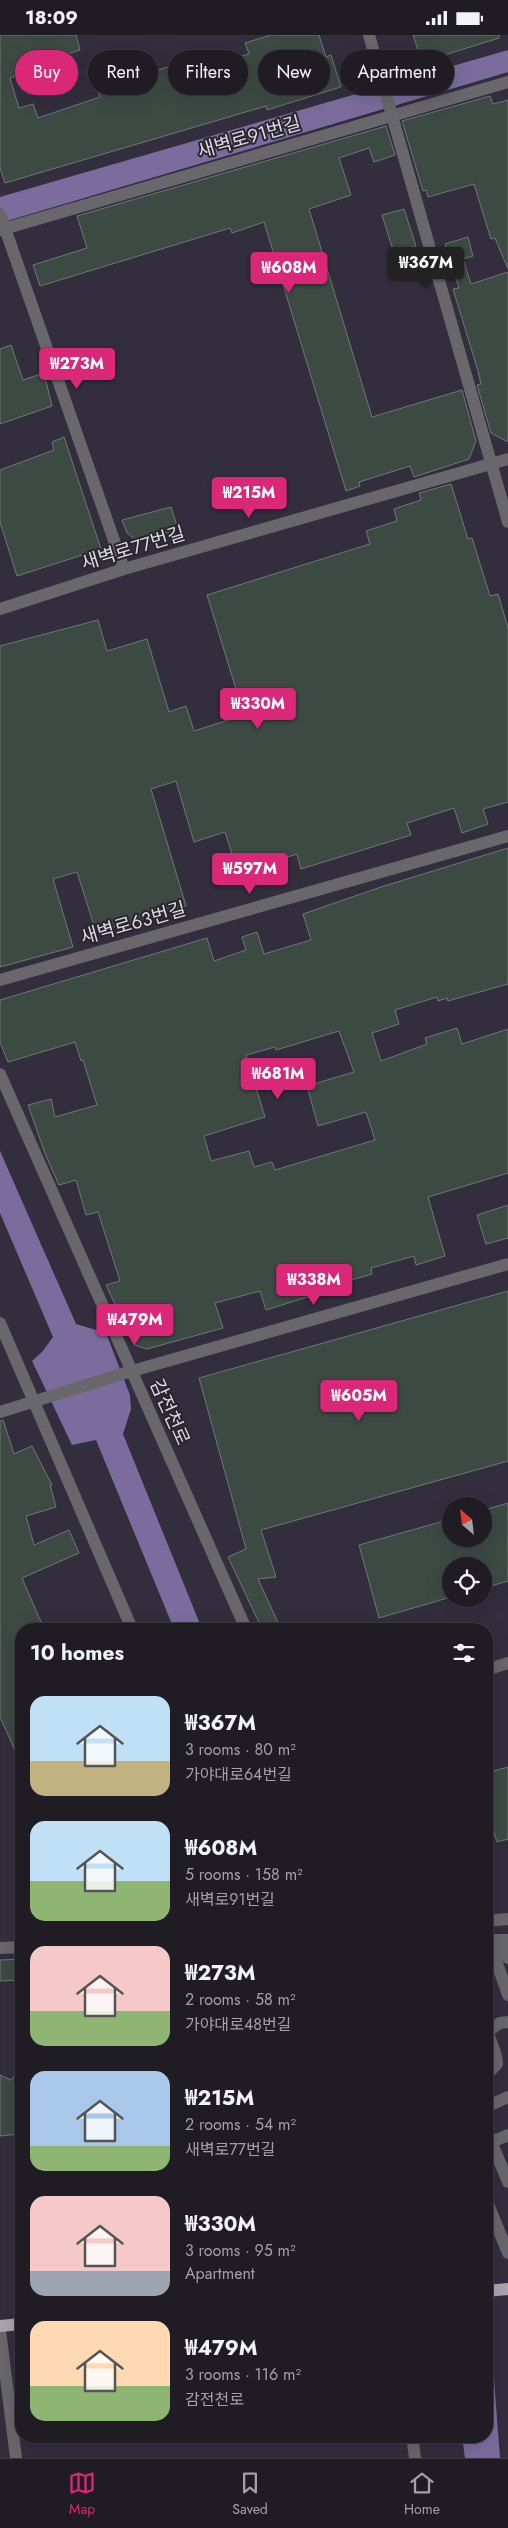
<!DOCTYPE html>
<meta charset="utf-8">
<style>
:root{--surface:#1f1c24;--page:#2c2931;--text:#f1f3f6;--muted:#a1a1a6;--line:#3c3a41;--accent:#db2777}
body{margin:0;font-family:Jost,"Noto Sans KR",sans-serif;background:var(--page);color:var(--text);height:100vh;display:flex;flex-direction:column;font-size:19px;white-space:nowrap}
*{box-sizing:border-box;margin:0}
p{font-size:16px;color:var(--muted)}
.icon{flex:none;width:28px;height:28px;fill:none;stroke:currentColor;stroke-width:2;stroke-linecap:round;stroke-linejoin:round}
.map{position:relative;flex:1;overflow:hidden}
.panel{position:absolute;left:15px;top:1588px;width:478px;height:820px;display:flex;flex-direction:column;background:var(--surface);border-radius:20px;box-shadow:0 5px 20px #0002,0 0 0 1px var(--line)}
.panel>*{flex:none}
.top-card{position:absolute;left:15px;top:15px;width:479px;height:45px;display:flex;gap:10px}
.needle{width:32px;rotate:332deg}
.controls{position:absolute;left:442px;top:1462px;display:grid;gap:10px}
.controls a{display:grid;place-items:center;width:50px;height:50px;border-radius:50%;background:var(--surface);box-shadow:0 5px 20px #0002,0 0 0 1px var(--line);font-size:25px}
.price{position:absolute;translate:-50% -42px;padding:0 11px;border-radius:5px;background:var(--accent);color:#fff;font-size:16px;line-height:32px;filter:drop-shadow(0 1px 2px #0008)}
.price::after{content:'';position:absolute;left:50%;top:30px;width:15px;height:11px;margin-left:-8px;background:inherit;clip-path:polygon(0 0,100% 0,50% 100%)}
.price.on{background:#222;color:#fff}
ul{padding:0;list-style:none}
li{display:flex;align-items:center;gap:15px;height:125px;padding:0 15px}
li span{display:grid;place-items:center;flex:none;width:140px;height:100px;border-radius:15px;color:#555}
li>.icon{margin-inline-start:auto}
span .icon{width:60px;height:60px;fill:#fffc;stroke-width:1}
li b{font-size:21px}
h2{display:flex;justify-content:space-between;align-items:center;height:60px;padding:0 15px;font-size:21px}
.pill{padding:0 18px;border-radius:22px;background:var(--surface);box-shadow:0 5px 20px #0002,0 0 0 1px var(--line);font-size:18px;line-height:45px}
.pill.on{background:var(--accent);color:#fff}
.status{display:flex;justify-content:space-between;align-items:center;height:35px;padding:0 25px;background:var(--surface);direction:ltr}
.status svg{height:14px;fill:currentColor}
.tabs{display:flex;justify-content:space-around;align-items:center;height:70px;border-top:1px solid var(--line);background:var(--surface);font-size:14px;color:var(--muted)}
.tabs a{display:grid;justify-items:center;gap:2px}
.tabs .on{color:var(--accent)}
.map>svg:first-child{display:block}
.built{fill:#332e3e;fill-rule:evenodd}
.water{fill:#7b6c9d}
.building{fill:#3d4a43;stroke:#6d7a73;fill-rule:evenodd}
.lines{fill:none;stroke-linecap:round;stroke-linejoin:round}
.minor{stroke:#68676c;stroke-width:12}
.major{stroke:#a8a5b0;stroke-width:12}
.labels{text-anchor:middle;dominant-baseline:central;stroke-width:4;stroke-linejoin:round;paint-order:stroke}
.street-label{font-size:19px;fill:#dcdae1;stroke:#292630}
</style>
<div class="status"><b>18:09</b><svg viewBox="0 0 49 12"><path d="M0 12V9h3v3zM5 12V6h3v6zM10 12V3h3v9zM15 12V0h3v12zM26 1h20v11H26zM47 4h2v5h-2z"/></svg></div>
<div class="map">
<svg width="508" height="2423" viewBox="0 0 508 2423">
<rect width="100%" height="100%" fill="#292630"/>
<!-- built -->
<path class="built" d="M0 0H508V2423H0ZM451 1471H484V1504H451ZM451 1531H484V1564H451ZM21 1594H486V2401H21Z"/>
<!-- water -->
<path class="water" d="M508 15V37L0 188V162Z
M0 1116 76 1289 106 1298 130 1360 131 1374 123 1399 202 1594H174L96 1405 72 1410 32 1326 42 1317 53 1302 0 1178Z
M486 2239 500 2423H465L462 2401H486Z"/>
<!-- building -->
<path class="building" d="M0 0H76L80 15 51 24 53 31 10 43 19 73 33 69 38 83 100 62 97 54 184 27 188 38 249 19 245 8 271 0H319L326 22 331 20 341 52 267 75 266 71 5 148 0 133Z
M413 0H499V3L422 27Z
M490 61 493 69 508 65V234L495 203 491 204 474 149 428 162 426 155 423 156 402 86Z
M386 91 395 120 374 127 369 113 339 123 351 160 309 174 372 382 462 355 476 406 469 424 414 442 410 431 359 447 360 451 346 456 264 187 232 198 230 193 40 251 33 230 87 213 77 181Z
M404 174 416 211 394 218 382 180Z
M468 202 473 221 463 224 471 249 508 237V407L491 398 477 350 481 349 478 336 453 254 459 253 445 209Z
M11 310 23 345 44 338 52 371 0 389V314Z
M64 402 101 514 17 541 0 487V435L54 415 52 407Z
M451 449 468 504 472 503 490 561 498 559 508 593V767L483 774 488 789 462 798 454 773 407 788 411 800 301 834 297 819 238 838 225 797 194 807 176 746 151 754 186 871 96 897 77 837 53 844 73 912 0 932V611L98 585 107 616 147 604 169 677 186 671 194 696 244 680 207 560 370 509 366 496 397 486 394 474 421 465 419 458Z
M171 472 178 494 139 507 127 498 122 485Z
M508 813V949L448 966 447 963 438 966 437 962 395 975 399 989 372 998 381 1026 427 1009 425 1003 457 993 462 1009 508 994V1138L428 1162 445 1221 416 1230 414 1221 371 1233 372 1239 313 1256 314 1260 266 1275 260 1256 215 1268 223 1293 147 1314 134 1310 106 1250 120 1246 98 1177 86 1180 76 1145 59 1150 46 1121 28 1070 51 1064 55 1082 97 1070 83 1025 81 1026 75 1007 8 1027 0 1007V965L207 903 214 926 246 915 242 902 257 897 264 919 311 905 303 879 381 852ZM339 996 354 1037 307 1051 318 1091 366 1077 375 1105 275 1135 272 1127 254 1132 249 1116 211 1126 204 1101 265 1082 246 1020 275 1012 276 1015Z
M508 1170V1203L486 1209 477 1180Z
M508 1256V1426L261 1495 276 1542 258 1544 281 1594H262L228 1522 246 1514 199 1343Z
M3 1385 14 1419 32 1411 52 1450H50L56 1472 26 1481 34 1510 69 1495 79 1518 22 1543 44 1594H21V1729L0 1682V1386Z
M508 1468V1546L484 1553V1531H451V1562L379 1583 359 1510 451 1484V1504H484V1475Z
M508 1732V1804L497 1807 486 1770V1738Z
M21 1924V1945L0 1946V1925Z
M21 2033V2078H18L20 2099 0 2101V2040L11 2045Z"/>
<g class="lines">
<!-- minor -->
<path class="minor" d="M369 0 508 487
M0 179 124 534
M0 195 508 47
M0 574 124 534 508 424
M0 945 508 801
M0 1039 246 1594
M0 1288 132 1594
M0 1377 125 1338 508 1229
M486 1635 508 1628
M486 1886 508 1884
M486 1905H508
M489 1905 508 1960
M501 1905 508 1923
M0 1913 21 1912
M486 2040 497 2029C497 2016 490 2009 488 1996L500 1988 508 1987
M486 2072 508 2062
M486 2094 508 2147
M492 2107 508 2100
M486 2164 508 2218
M0 2295 16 2423
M412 2401 415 2423"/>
<!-- major -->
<path class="major" d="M486 2256 508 2254
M0 2291 21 2289"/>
</g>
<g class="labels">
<!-- street labels -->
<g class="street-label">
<text transform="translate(249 102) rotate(-16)">새벽로91번길</text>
<text transform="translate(133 513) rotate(-17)">새벽로77번길</text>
<text transform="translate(133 888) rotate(-16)">새벽로63번길</text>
<text transform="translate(170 1377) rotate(66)">감전천로</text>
</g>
</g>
</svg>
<div class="controls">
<a><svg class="needle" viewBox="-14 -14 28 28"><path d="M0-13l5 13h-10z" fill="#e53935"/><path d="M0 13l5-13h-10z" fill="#a1a1a6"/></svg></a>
<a><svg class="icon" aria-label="locate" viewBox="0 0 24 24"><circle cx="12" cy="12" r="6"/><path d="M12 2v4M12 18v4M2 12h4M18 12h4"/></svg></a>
</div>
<b class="price on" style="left:426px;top:254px">₩367M</b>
<b class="price" style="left:289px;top:259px">₩608M</b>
<b class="price" style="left:77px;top:355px">₩273M</b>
<b class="price" style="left:249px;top:484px">₩215M</b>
<b class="price" style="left:258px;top:695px">₩330M</b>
<b class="price" style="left:250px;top:860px">₩597M</b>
<b class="price" style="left:278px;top:1065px">₩681M</b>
<b class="price" style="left:314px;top:1271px">₩338M</b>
<b class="price" style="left:135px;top:1311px">₩479M</b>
<b class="price" style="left:359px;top:1387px">₩605M</b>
<div class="top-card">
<a class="pill on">Buy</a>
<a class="pill">Rent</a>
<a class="pill">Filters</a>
<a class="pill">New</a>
<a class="pill">Apartment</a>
</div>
<section class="panel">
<h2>10 homes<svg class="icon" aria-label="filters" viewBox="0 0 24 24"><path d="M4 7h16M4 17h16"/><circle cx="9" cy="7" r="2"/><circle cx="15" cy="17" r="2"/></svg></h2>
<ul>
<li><span style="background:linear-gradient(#bfe0f5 65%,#c2b280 0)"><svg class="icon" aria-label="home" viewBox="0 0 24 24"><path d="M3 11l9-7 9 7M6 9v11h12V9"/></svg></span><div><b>₩367M</b><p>3 rooms · 80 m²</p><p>가야대로64번길</p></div></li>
<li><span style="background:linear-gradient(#bfe0f5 60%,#8fb573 0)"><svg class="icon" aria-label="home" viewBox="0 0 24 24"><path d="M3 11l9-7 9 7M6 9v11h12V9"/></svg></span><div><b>₩608M</b><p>5 rooms · 158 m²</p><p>새벽로91번길</p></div></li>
<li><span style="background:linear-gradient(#f6c9c9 65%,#8fb573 0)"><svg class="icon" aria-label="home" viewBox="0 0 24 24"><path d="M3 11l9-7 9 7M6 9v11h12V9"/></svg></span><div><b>₩273M</b><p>2 rooms · 58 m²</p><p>가야대로48번길</p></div></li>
<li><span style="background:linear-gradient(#a9c7e8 75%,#8fb573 0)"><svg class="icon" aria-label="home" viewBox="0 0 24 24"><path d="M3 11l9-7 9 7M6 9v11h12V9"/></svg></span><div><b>₩215M</b><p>2 rooms · 54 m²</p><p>새벽로77번길</p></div></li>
<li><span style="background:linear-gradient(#f6c9c9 75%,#9aa5b1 0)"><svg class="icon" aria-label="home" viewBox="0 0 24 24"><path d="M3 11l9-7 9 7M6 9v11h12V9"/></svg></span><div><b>₩330M</b><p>3 rooms · 95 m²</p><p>Apartment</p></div></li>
<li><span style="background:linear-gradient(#ffd9b3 65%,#8fb573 0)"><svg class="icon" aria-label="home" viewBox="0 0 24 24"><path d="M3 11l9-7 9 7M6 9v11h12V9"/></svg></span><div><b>₩479M</b><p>3 rooms · 116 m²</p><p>감전천로</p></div></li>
</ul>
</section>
</div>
<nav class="tabs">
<a class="on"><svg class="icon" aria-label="map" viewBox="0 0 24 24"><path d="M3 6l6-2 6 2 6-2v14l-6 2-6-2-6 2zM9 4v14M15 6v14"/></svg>Map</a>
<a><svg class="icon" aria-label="saved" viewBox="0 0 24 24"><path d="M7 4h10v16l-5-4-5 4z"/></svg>Saved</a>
<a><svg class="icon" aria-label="home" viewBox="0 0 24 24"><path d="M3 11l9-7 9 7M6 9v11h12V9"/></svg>Home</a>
</nav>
